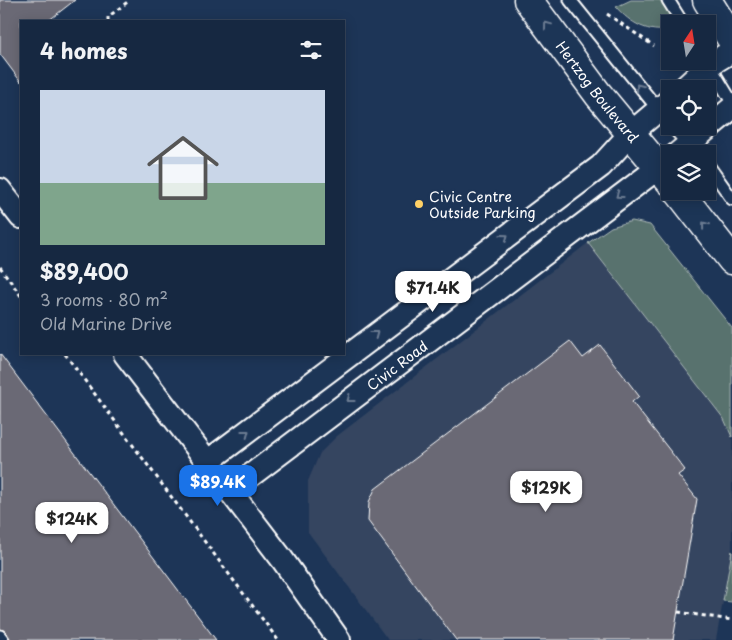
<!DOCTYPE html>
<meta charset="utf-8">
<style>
:root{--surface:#162841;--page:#1f3048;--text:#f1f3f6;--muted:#9ea6b1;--line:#35445a;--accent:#1a73e8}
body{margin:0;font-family:"Playpen Sans",sans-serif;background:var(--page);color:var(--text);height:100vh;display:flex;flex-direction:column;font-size:19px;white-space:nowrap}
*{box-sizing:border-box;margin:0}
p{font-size:16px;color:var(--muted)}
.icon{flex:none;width:28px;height:28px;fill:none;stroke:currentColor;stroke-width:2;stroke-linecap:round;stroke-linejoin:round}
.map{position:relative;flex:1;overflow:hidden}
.drawer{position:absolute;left:20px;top:20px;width:325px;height:335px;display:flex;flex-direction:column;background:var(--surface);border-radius:0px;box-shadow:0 2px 12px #0003,0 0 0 1px var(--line)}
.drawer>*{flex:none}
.needle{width:32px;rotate:12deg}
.fabs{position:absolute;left:661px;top:15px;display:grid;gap:10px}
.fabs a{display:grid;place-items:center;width:55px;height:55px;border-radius:0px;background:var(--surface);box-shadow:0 2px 12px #0003,0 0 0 1px var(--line);font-size:25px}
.price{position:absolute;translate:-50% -42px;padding:0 11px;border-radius:10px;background:#fff;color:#222;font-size:16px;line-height:32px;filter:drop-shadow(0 1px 2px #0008)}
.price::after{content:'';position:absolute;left:50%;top:30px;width:15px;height:11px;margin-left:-8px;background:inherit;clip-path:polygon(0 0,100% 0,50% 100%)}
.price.current{background:var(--accent);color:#fff}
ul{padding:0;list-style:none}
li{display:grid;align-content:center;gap:10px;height:265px;padding:0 20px}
li span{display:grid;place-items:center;height:155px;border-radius:0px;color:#555}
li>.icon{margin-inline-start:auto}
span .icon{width:90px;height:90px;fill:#fffc;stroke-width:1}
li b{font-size:21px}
h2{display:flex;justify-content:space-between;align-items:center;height:60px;padding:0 20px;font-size:21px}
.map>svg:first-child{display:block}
.built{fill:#344560}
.green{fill:#58726e;stroke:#acb8b6}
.building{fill:#6b6974;stroke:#fff}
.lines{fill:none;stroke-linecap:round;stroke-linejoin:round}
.service-casing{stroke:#fff;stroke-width:15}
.minor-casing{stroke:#fff;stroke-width:26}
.tertiary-casing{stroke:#fff;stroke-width:31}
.path{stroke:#fff;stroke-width:3;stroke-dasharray:4 4;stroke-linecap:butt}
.service{stroke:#1d3557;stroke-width:11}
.minor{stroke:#1d3557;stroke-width:22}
.tertiary{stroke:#1d3557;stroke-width:28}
.oneway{stroke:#6c7c92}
.poi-dot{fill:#ffd166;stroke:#1d3557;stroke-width:2}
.labels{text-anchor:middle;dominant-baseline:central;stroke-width:4.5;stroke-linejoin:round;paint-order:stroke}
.street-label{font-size:14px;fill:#fff;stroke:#1d3557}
.poi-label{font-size:14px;fill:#fff;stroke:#1d3557;text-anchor:start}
</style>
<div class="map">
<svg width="732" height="640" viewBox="0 0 732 640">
<rect width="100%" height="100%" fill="#1d3557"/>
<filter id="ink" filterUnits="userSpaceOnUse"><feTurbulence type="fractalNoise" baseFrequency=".02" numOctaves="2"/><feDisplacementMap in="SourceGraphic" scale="10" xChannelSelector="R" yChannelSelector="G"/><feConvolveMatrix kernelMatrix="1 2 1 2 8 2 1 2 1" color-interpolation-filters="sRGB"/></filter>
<g filter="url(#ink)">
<!-- built -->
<path class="built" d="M588 243 724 419 732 437V551L716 640H388L308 532V481L320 453 337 436Z"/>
<!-- green -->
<path class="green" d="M631 0H662L676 24H670V29C649 34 630 23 616 7Z
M632 221 650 225 732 328V437L724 419 588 243 611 227Z
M732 551V602L723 601Z"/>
<!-- building -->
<path class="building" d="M0 0H75L48 21H21V82L0 54Z
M570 341 583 358 600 345 639 396 632 402 685 470 678 475 697 499 673 640H456L368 521 369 502 375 489Z
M0 354 216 640H10L6 632 0 629Z"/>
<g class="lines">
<!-- service casing -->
<g class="service-casing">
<path id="service" d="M570 0 670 124
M668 0 683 24
M708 63 732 102
M672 126 696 154
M708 165 732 199
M0 636 3 640"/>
</g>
<!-- minor casing -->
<g class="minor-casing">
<g id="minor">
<path d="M683 89 709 65 732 51"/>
<path d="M677 154 732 108"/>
<path d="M0 190 21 217"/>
<path d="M125 354 282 559 339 640"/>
<path d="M207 462 601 166 631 133 670 100"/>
<path id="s1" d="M230 491 670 159"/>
</g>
</g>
<!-- tertiary casing -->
<g class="tertiary-casing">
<g id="tertiary">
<path id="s2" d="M528 0 598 94 670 181"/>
<path d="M707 0 732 40"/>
<path d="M678 191 732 260"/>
</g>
</g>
<!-- path -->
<path class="path" d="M607 14 654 46
M108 21V17L130 0
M0 267 21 296
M65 354 278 640
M678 612 732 620"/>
<!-- service -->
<use href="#service" class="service"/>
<!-- minor -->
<use href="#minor" class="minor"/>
<!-- tertiary -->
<use href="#tertiary" class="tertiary"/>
</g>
<!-- one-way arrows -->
<defs><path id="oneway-chevron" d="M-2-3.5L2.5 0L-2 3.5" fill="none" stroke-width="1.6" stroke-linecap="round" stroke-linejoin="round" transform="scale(1.25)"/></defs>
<g class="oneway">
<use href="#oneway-chevron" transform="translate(547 25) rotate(-127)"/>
<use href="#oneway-chevron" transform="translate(639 87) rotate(-129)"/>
<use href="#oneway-chevron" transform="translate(619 195) rotate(144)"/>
<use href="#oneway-chevron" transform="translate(705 225) rotate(-128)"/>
<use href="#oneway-chevron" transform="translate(505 237) rotate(-36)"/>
<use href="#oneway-chevron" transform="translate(375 334) rotate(-37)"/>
<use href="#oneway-chevron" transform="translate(350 399) rotate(143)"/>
<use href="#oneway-chevron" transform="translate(246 433) rotate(-37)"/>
</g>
</g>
<!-- markers -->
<circle class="poi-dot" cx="419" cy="204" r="5"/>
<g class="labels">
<!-- street labels -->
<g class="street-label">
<text stroke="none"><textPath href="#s2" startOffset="115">Hertzog Boulevard</textPath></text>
<text stroke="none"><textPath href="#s1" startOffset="209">Civic Road</textPath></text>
</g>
<!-- poi labels -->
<g class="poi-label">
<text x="429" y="196">Civic Centre<tspan x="429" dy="16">Outside Parking</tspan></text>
</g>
</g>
</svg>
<div class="fabs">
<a><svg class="needle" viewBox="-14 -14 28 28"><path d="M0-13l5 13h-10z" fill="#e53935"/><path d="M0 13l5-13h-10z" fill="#9ea6b1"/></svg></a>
<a><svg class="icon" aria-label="locate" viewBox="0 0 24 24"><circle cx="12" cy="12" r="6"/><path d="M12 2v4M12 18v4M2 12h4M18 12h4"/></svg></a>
<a><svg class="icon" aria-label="layers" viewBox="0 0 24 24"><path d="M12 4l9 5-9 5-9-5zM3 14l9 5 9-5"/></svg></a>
</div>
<b class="price" style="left:433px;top:313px">$71.4K</b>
<b class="price current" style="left:218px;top:507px">$89.4K</b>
<b class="price" style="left:546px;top:513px">$129K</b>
<b class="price" style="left:72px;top:544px">$124K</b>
<section class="drawer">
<h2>4 homes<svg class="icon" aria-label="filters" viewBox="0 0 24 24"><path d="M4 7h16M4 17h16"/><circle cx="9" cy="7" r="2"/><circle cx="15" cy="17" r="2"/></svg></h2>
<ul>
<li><span style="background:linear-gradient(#c9d6e8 60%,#7fa58c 0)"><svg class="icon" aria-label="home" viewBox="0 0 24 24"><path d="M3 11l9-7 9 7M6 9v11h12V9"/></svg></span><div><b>$89,400</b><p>3 rooms · 80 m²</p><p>Old Marine Drive</p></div></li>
</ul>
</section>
</div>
